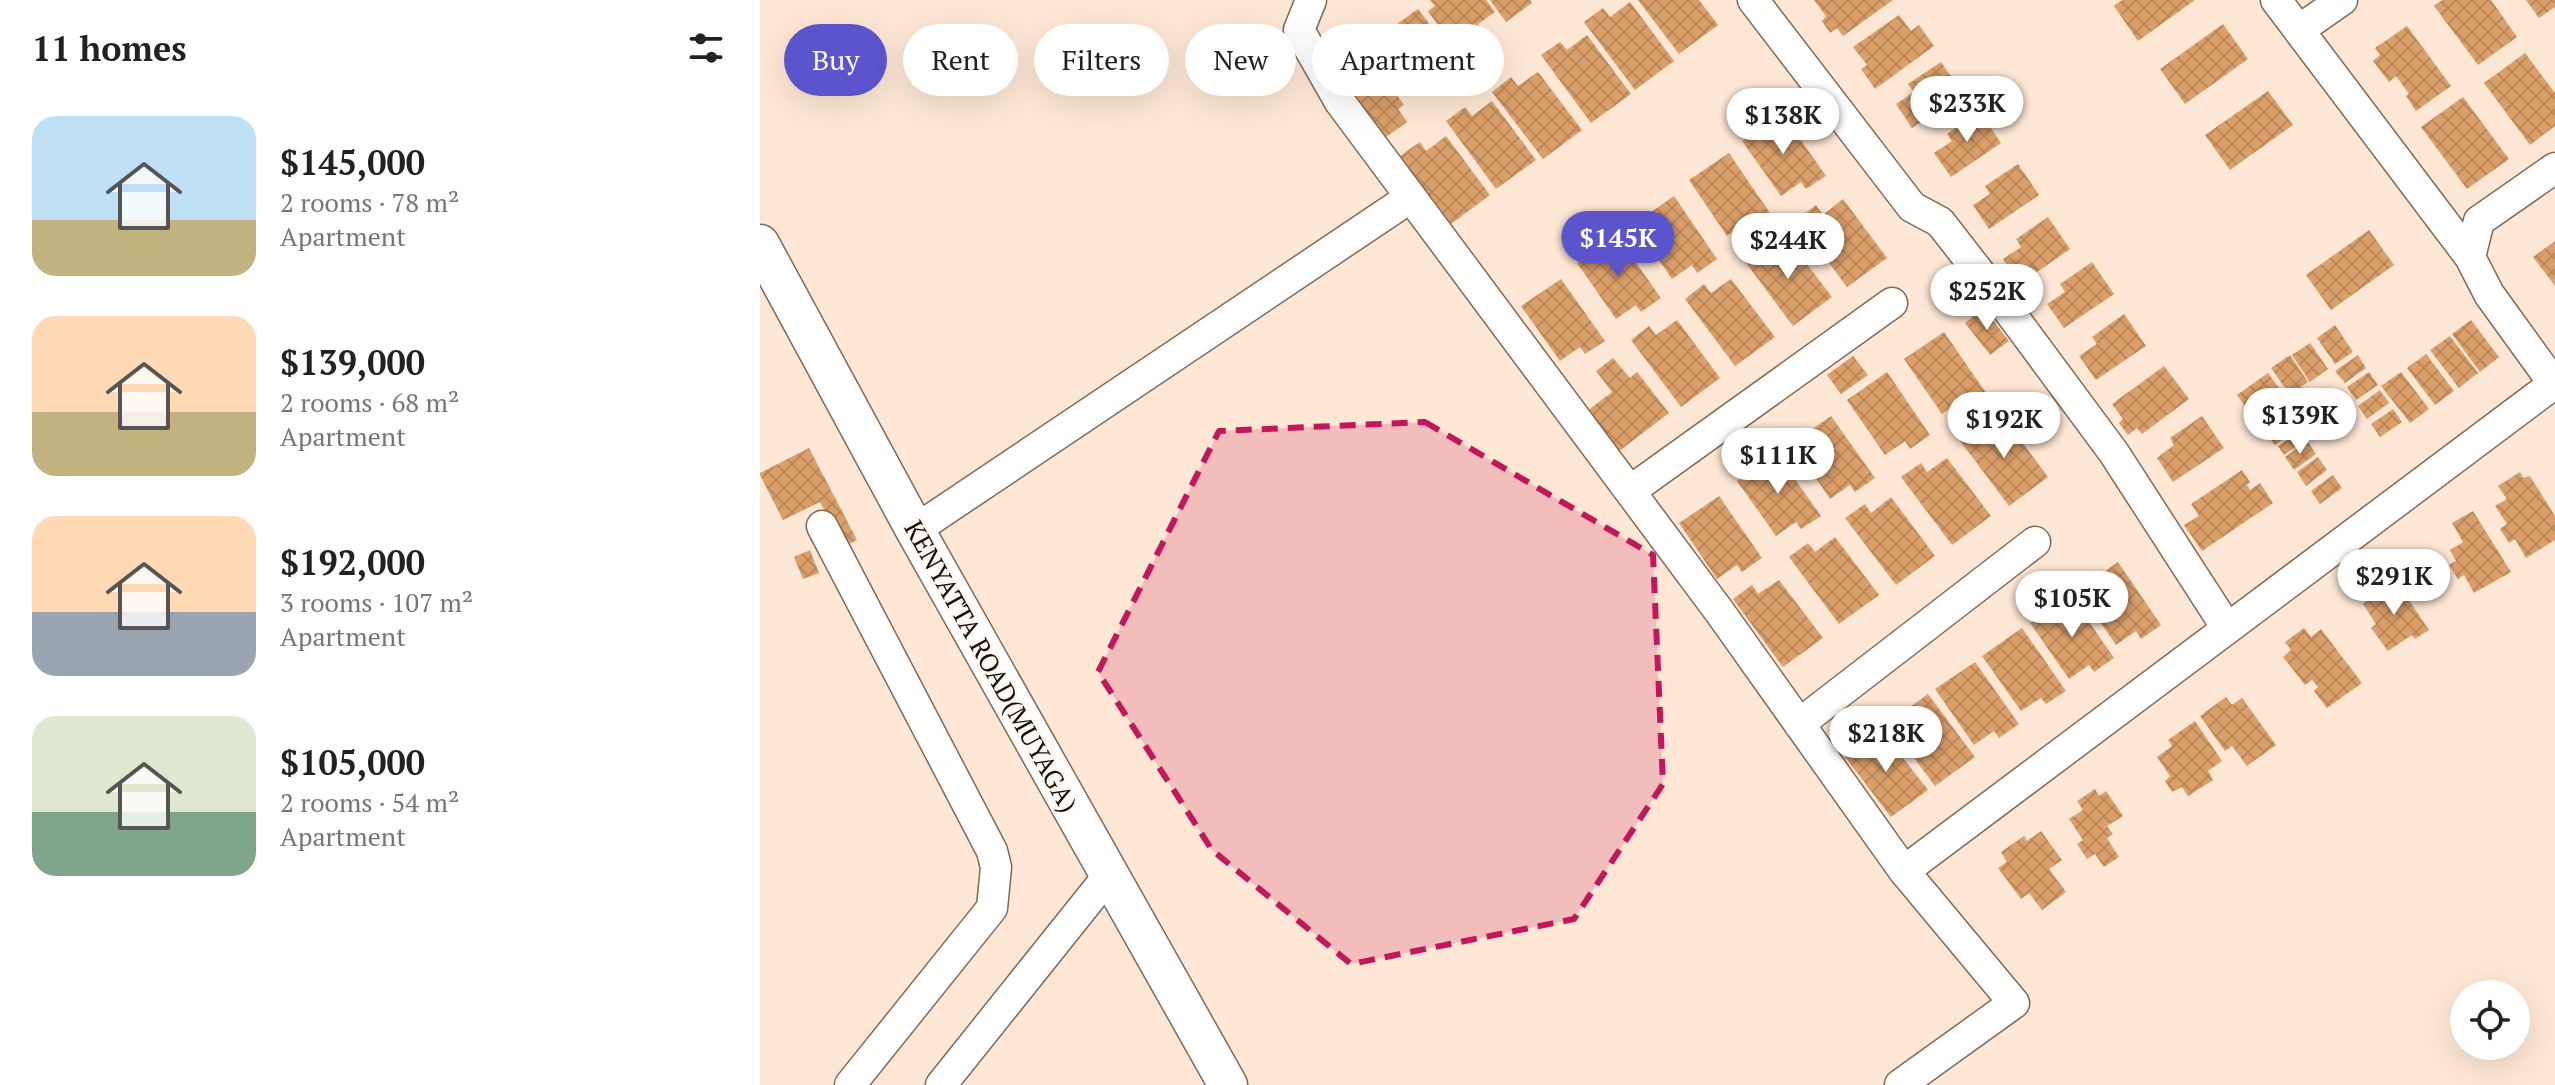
<!DOCTYPE html>
<meta charset="utf-8">
<style>
:root{--surface:#fff;--page:#f2f2f2;--text:#222;--muted:#767676;--accent:#5c54cc}
body{margin:0;font-family:"PT Serif",serif;background:var(--page);color:var(--text);height:100vh;display:flex;flex-direction:column;font-size:30px;white-space:nowrap}
*{box-sizing:border-box;margin:0}
p{font-size:26px;color:var(--muted)}
.icon{flex:none;width:44px;height:44px;fill:none;stroke:currentColor;stroke-width:2;stroke-linecap:round;stroke-linejoin:round}
.map{position:relative;flex:1;overflow:hidden}
.sheet{display:flex;flex-direction:column;background:var(--surface);width:760px}
.sheet>*{flex:none}
.guide{position:absolute;left:24px;top:24px;width:760px;height:72px;display:flex;gap:16px}
.tools{position:absolute;left:1690px;top:980px;display:grid;gap:16px}
.tools a{display:grid;place-items:center;width:80px;height:80px;border-radius:50%;background:var(--surface);box-shadow:0 8px 32px #0002;font-size:40px}
.price{position:absolute;translate:-50% -68px;padding:0 18px;border-radius:28px;background:#fff;color:#222;font-size:26px;line-height:52px;filter:drop-shadow(0 2px 4px #0008)}
.price::after{content:'';position:absolute;left:50%;top:48px;width:24px;height:18px;margin-left:-12px;background:inherit;clip-path:polygon(0 0,100% 0,50% 100%)}
.price.active{background:var(--accent);color:#fff}
ul{padding:0;list-style:none}
li{display:flex;align-items:center;gap:24px;height:200px;padding:0 32px}
li span{display:grid;place-items:center;flex:none;width:224px;height:160px;border-radius:24px;color:#555}
li>.icon{margin-inline-start:auto}
span .icon{width:96px;height:96px;fill:#fffc;stroke-width:1}
li b{font-size:34px}
h2{display:flex;justify-content:space-between;align-items:center;height:96px;padding:0 32px;font-size:34px}
.chip{padding:0 28px;border-radius:36px;background:var(--surface);box-shadow:0 8px 32px #0002;font-size:28px;line-height:72px}
.chip.active{background:var(--accent);color:#fff}
main{display:flex;flex:1;min-height:0}
.map>svg:first-child{display:block}
.building{fill:url(#building-cross-hatch)}
.lines{fill:none;stroke-linecap:round;stroke-linejoin:round}
.minor-casing{stroke:#826954;stroke-width:33}
.major-casing{stroke:#826954;stroke-width:41}
.minor{stroke:#fff;stroke-width:30}
.major{stroke:#fff;stroke-width:38}
.marked{fill:#c2185b;fill-opacity:0.2;stroke:#c2185b;stroke-width:6;stroke-dasharray:16 10;stroke-linejoin:round}
.labels{text-anchor:middle;dominant-baseline:central;stroke-width:6;stroke-linejoin:round;paint-order:stroke}
.street-label{font-size:26px;fill:#180f07;stroke:#fef8f3}
</style>
<main>
<section class="sheet">
<h2>11 homes<svg class="icon" aria-label="filters" viewBox="0 0 24 24"><path d="M4 7h16M4 17h16"/><circle cx="9" cy="7" r="2"/><circle cx="15" cy="17" r="2"/></svg></h2>
<ul>
<li><span style="background:linear-gradient(#bfe0f5 65%,#c2b280 0)"><svg class="icon" aria-label="home" viewBox="0 0 24 24"><path d="M3 11l9-7 9 7M6 9v11h12V9"/></svg></span><div><b>$145,000</b><p>2 rooms · 78 m²</p><p>Apartment</p></div></li>
<li><span style="background:linear-gradient(#ffd9b3 60%,#c2b280 0)"><svg class="icon" aria-label="home" viewBox="0 0 24 24"><path d="M3 11l9-7 9 7M6 9v11h12V9"/></svg></span><div><b>$139,000</b><p>2 rooms · 68 m²</p><p>Apartment</p></div></li>
<li><span style="background:linear-gradient(#ffd9b3 60%,#9aa5b1 0)"><svg class="icon" aria-label="home" viewBox="0 0 24 24"><path d="M3 11l9-7 9 7M6 9v11h12V9"/></svg></span><div><b>$192,000</b><p>3 rooms · 107 m²</p><p>Apartment</p></div></li>
<li><span style="background:linear-gradient(#dfe7d0 60%,#7fa58c 0)"><svg class="icon" aria-label="home" viewBox="0 0 24 24"><path d="M3 11l9-7 9 7M6 9v11h12V9"/></svg></span><div><b>$105,000</b><p>2 rooms · 54 m²</p><p>Apartment</p></div></li>
</ul>
</section>
<div class="map">
<svg width="1795" height="1085" viewBox="0 0 1795 1085">
<defs>
<pattern id="building-cross-hatch" width="8" height="8" patternUnits="userSpaceOnUse" patternTransform="scale(2)"><rect width="8" height="8" fill="#db9f6a"/><path d="M0 0l8 8M0 8l8-8" fill="none" stroke="#bb885a"/></pattern>
</defs>
<rect width="100%" height="100%" fill="#fee7d4"/>
<!-- building -->
<path class="building" d="M670 0H726L735 12 718 24 727 36 700 55 694 46 676 59 684 71 658 90 626 46 632 41 626 32 658 9 674 30 678 27 684 34 668 11 675 6Z
M730 0H770L772 3 746 22Z
M878 0H939L958 25 919 54Z
M1054 0H1133L1083 36 1077 28 1070 33 1062 21 1066 16Z
M1362 0H1435L1378 41 1354 6Z
M1682 0H1731L1757 37 1718 65 1674 6Z
M1766 0H1795V7L1779 18Z
M870 2 914 61 875 90 824 22 843 8 850 17Z
M1139 15 1151 31 1159 25 1174 46 1115 89 1101 69 1107 65 1093 47Z
M1463 24 1488 59 1425 104 1400 69Z
M1647 26 1691 86 1656 111 1646 96 1649 94 1636 76 1629 82 1613 61 1620 55 1615 48Z
M827 35 871 94 831 123 781 55 800 42 807 50Z
M612 42 630 67 634 64 648 83 635 92 644 105 638 109 647 122 618 143 575 75 582 70 579 65Z
M1765 53 1795 93V126L1770 145 1724 83Z
M1181 62 1203 94 1152 128 1136 104 1154 92 1148 84Z
M778 72 822 130 783 159 732 92 751 77 758 86Z
M1508 91 1533 125 1470 170 1445 135Z
M1703 97 1749 159 1707 189 1661 127Z
M732 101 776 160 736 189 686 121 705 107 712 116Z
M1219 111 1241 143 1191 177 1174 153 1192 141 1187 134Z
M1022 113 1066 176 1046 189 1041 182 1021 196 982 141Z
M686 136 730 195 691 224 640 156 660 142 666 151Z
M969 153 1012 216 992 229 987 222 967 236 929 180Z
M1258 164 1279 195 1229 229 1213 205 1230 194 1225 186Z
M914 196 957 259 937 273 932 265 912 279 874 224Z
M1083 199 1127 258 1087 287 1037 220 1056 205 1063 215Z
M1288 217 1310 249 1260 284 1243 259 1261 247 1256 239Z
M1609 230 1634 265 1571 310 1546 275Z
M857 236 901 298 881 312 876 305 856 319 817 263Z
M1028 239 1072 297 1033 326 983 259 1002 245 1008 254Z
M1795 241V286L1773 257Z
M1332 262 1354 294 1304 328 1287 304 1305 292 1300 284Z
M801 279 845 341 825 354 820 347 800 361 761 306Z
M971 279 1015 337 975 366 925 299 944 284 951 293Z
M1223 308 1249 341 1230 355 1205 323Z
M1364 314 1386 346 1336 380 1319 356 1337 344 1332 337Z
M917 320 960 378 921 407 871 340 889 326 896 335Z
M1711 320 1739 357 1720 372 1692 334Z
M1575 325 1593 352 1575 364 1557 338Z
M1184 332 1233 403 1201 426 1189 409 1182 414 1144 359Z
M1690 336 1718 373 1699 388 1670 350Z
M1550 343 1568 369 1550 382 1532 355Z
M1666 354 1694 391 1675 405 1647 368Z
M1530 355 1548 382 1530 395 1511 368Z
M1598 355 1606 368 1585 383 1575 371Z
M1093 356 1108 375 1081 394 1067 375Z
M853 358 870 378 877 372 909 413 858 452 827 411 852 392 836 371Z
M1404 366 1429 399 1382 434 1377 428 1368 435 1359 423 1363 419 1352 404Z
M1127 372 1170 435 1150 449 1145 441 1125 455 1087 400Z
M1609 372 1618 385 1596 400 1587 387Z
M1641 372 1669 409 1650 423 1621 386Z
M1508 373 1535 410 1504 432 1477 395Z
M1620 390 1629 403 1607 419 1598 406Z
M1633 409 1642 422 1620 437 1611 424Z
M1071 416 1115 478 1095 492 1090 485 1070 499 1032 443Z
M1442 416 1464 448 1413 482 1397 458 1414 445 1410 438Z
M1244 418 1288 477 1249 506 1198 438 1217 425 1224 433Z
M1531 421 1537 429 1515 445 1509 437Z
M1541 431 1547 439 1524 455 1518 446Z
M1547 441 1556 454 1534 470 1525 457Z
M49 448 97 540 83 547 60 502 23 520 0 475V473Z
M1017 454 1061 516 1041 529 1036 522 1016 536 977 481Z
M1558 457 1567 470 1546 486 1537 472Z
M1187 458 1231 516 1192 545 1141 477 1161 463 1167 472Z
M1482 470 1490 482 1487 485 1490 490 1500 483 1513 503 1442 551 1424 525 1439 516 1431 504Z
M1760 472 1763 478 1770 476 1795 516V540L1766 558 1755 539 1749 543 1740 529 1747 524 1735 506 1747 499 1738 486Z
M1573 475 1582 488 1560 504 1551 491Z
M959 496 1002 558 982 572 977 565 957 579 919 523Z
M1131 497 1175 556 1136 585 1085 518 1105 504 1111 513Z
M1713 511 1751 572 1714 593 1704 575 1698 579 1689 565 1696 561 1690 550 1703 542 1692 523Z
M1075 537 1119 595 1079 624 1029 557 1048 543 1055 552Z
M50 550 59 573 43 579 34 557Z
M1358 562 1401 625 1381 639 1376 631 1356 645 1318 590Z
M1019 580 1063 638 1023 667 973 599 992 585 998 594Z
M1636 581 1669 630 1655 639 1652 635 1628 651 1611 628 1616 624 1603 604Z
M1311 596 1354 658 1334 672 1329 665 1309 679 1270 623Z
M1262 628 1306 691 1286 704 1281 698 1261 711 1222 656Z
M1544 628 1551 637 1561 629 1602 683 1567 708 1554 691 1558 687 1552 680 1545 685 1523 657 1531 650 1525 642Z
M1215 662 1259 724 1239 738 1234 731 1214 745 1175 689Z
M1168 694 1215 757 1175 786 1128 723Z
M1466 697 1472 705 1482 698 1516 745 1487 766 1472 746 1465 751 1440 716Z
M1435 721 1462 761 1448 771 1453 780 1428 796 1422 787 1412 792 1405 781 1410 776 1397 757 1412 746 1408 740Z
M1121 730 1168 790 1131 817 1085 757Z
M1335 789 1339 796 1346 791 1363 816 1347 826 1353 834 1347 838 1359 857 1344 867 1335 854 1327 859 1317 844 1323 840 1309 819 1323 810 1317 801Z
M1281 831 1302 860 1289 869 1306 892 1282 910 1269 893 1261 899 1238 868 1247 862 1241 852 1264 836 1267 841Z"/>
<g class="lines">
<!-- minor casing -->
<g class="minor-casing">
<path id="minor" d="M551 0 539 30 580 102 959 611 1144 871
M993 0 1152 207 1180 222 1243 303 1354 453 1467 628
M1516 0 1710 257
M1539 30 1582 0
M1794 384 1729 294 1710 257 1719 221 1795 168
M870 491 1132 303
M62 526 232 851 236 867 232 908 90 1085
M155 530 651 197
M1039 724 1275 542
M181 1085 349 875
M1140 1085 1254 1003 1144 871 1795 383"/>
</g>
<!-- major casing -->
<g class="major-casing">
<path id="major" d="M0 244 155 530 468 1085"/>
</g>
<!-- minor -->
<use href="#minor" class="minor"/>
<!-- major -->
<use href="#major" class="major"/>
</g>
<!-- marked area -->
<path class="marked" d="M665 422 893 555 903 784 814 919 591 964 452 850 338 672 459 431Z"/>
<g class="labels">
<!-- street labels -->
<g class="street-label">
<text transform="translate(232 666) rotate(61)">KENYATTA ROAD(MUYAGA)</text>
</g>
</g>
</svg>
<div class="tools">
<a><svg class="icon" aria-label="locate" viewBox="0 0 24 24"><circle cx="12" cy="12" r="6"/><path d="M12 2v4M12 18v4M2 12h4M18 12h4"/></svg></a>
</div>
<b class="price" style="left:1207px;top:144px">$233K</b>
<b class="price" style="left:1023px;top:156px">$138K</b>
<b class="price active" style="left:858px;top:279px">$145K</b>
<b class="price" style="left:1028px;top:281px">$244K</b>
<b class="price" style="left:1227px;top:332px">$252K</b>
<b class="price" style="left:1540px;top:456px">$139K</b>
<b class="price" style="left:1244px;top:460px">$192K</b>
<b class="price" style="left:1018px;top:496px">$111K</b>
<b class="price" style="left:1634px;top:617px">$291K</b>
<b class="price" style="left:1312px;top:639px">$105K</b>
<b class="price" style="left:1126px;top:774px">$218K</b>
<div class="guide">
<a class="chip active">Buy</a>
<a class="chip">Rent</a>
<a class="chip">Filters</a>
<a class="chip">New</a>
<a class="chip">Apartment</a>
</div>
</div>
</main>
